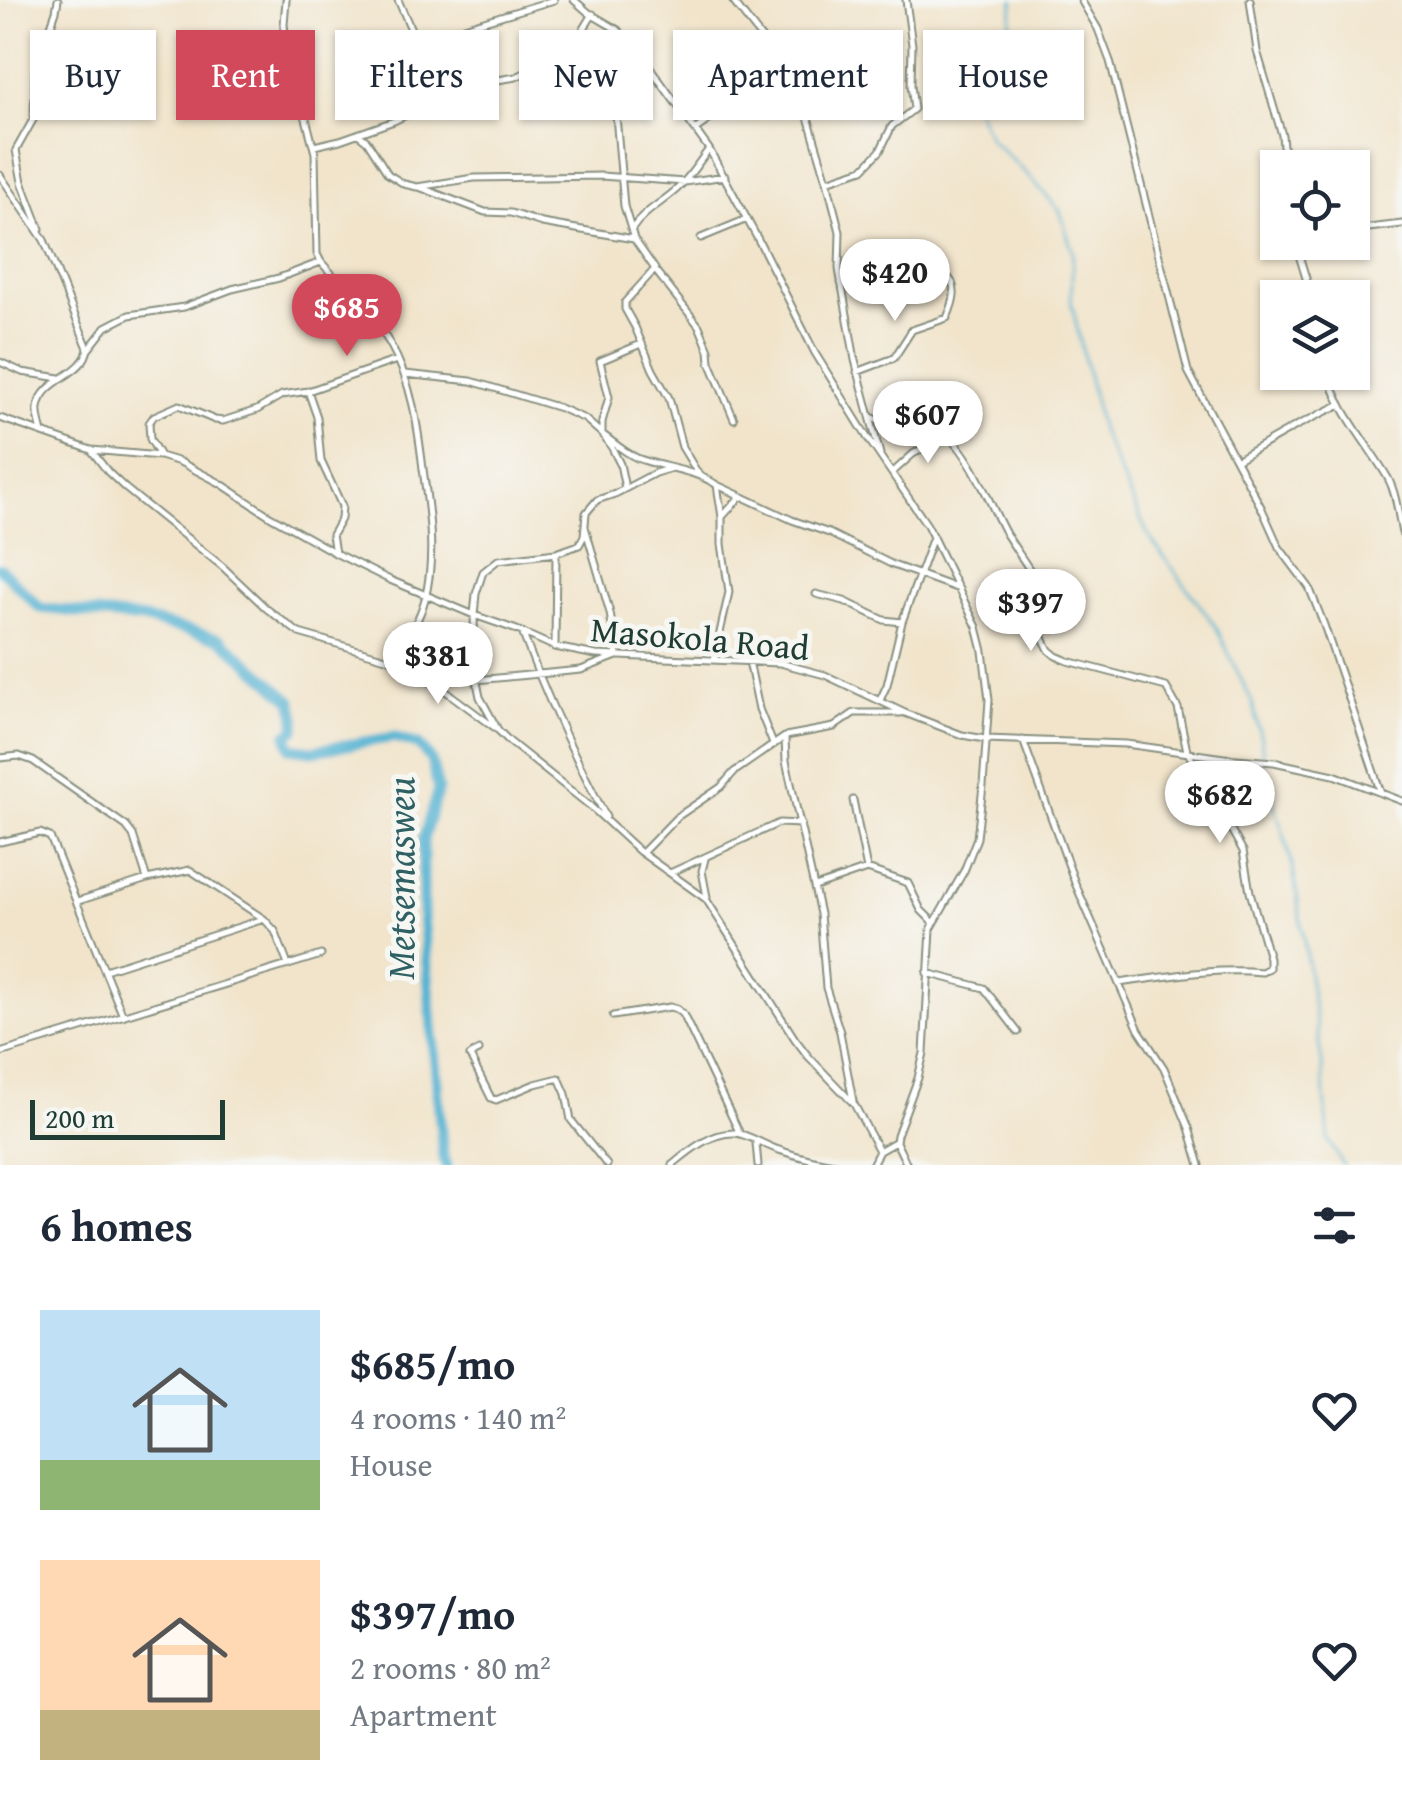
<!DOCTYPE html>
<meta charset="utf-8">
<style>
:root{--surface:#fff;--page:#f6f6f7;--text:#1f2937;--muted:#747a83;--accent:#d1495b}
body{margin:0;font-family:"Gentium Book Plus",serif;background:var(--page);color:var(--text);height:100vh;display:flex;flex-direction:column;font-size:38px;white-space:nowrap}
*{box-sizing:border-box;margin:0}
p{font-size:32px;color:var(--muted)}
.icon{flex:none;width:55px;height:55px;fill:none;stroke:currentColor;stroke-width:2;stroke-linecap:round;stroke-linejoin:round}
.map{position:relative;height:1165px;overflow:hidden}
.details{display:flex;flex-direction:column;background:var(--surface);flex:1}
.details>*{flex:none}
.hud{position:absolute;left:30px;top:30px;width:1342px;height:90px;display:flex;gap:20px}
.buttons{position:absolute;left:1260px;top:150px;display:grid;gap:20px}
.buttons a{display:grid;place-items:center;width:110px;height:110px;border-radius:0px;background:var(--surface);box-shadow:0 2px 8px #0004;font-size:50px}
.scale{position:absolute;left:30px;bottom:25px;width:195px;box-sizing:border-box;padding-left:10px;border:5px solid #1f3d34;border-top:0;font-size:28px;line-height:35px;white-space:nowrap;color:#1f3d34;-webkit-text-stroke:8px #f6f6f2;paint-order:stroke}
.price{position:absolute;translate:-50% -85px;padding:0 22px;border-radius:35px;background:#fff;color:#222;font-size:32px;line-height:65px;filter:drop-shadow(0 2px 5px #0008)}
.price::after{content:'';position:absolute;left:50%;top:60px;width:30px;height:22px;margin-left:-15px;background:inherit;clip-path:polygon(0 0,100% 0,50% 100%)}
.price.current{background:var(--accent);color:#fff}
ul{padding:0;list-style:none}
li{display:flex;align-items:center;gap:30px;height:250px;padding:0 40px}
li span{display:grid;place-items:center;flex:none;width:280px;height:200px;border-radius:0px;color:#555}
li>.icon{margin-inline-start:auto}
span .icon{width:120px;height:120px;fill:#fffc;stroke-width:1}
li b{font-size:42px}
h2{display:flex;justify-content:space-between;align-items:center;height:120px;padding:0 40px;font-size:42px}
.pill{padding:0 35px;border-radius:0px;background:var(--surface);box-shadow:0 2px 8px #0004;font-size:35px;line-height:90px}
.pill.current{background:var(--accent);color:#fff}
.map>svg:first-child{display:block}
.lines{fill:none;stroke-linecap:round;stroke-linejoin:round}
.stream{stroke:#54b2d2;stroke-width:2.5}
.river{stroke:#54b2d2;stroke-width:11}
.street-casing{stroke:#889080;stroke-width:9}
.street{stroke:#fff;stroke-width:5}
.labels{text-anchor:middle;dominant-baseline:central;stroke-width:10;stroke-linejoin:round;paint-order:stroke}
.street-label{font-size:35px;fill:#1f3d34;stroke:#f6f6f2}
.water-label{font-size:38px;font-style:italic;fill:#2f6063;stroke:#f6f6f2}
</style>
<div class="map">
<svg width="1402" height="1165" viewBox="0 0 1402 1165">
<rect width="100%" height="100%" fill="#f6f6f2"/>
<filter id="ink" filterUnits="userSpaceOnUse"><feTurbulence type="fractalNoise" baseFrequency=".01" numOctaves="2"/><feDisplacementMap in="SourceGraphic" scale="20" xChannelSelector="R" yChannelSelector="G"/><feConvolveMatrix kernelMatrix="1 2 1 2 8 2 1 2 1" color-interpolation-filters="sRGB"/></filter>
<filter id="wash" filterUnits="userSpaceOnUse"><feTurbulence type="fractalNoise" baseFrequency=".0048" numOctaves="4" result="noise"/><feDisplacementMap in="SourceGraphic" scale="40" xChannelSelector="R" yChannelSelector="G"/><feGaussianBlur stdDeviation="2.25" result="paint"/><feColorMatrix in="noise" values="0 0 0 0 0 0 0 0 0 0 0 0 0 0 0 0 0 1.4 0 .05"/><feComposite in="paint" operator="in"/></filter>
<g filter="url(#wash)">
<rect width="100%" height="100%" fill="#f1e4cb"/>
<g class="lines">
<!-- stream -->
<path class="stream" d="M1014 0 1008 41 981 81 977 111 990 139 1031 178 1060 211 1073 253 1071 301 1101 431 1148 535 1216 627 1252 702 1261 739 1265 771 1293 868 1322 1063 1329 1141 1343 1165"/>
<!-- river -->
<path class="river" d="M0 568 40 608 142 619 221 639 292 701 296 718 295 729 287 735 291 748 312 751 394 737 419 745 431 760 438 789 423 840V915L443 1157 447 1165"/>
</g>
</g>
<g filter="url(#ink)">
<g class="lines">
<!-- street casing -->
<g class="street-casing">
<path id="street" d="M398 0 414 36 421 40 554 0
M574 0 589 13 618 30 641 55 709 149 761 245 815 353 867 437 927 525 977 627 983 651 989 700 983 786 977 838 964 871 931 929 924 1053 918 1078 897 1135 896 1142 907 1165
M732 0 793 79 808 117 827 181
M1081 0 1098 29 1110 61 1188 371 1262 509 1279 547 1309 587 1324 625 1381 793
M1250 0 1257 51 1282 135 1285 168
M618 30 603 36 612 55 610 83 616 116 624 206 634 239 655 269 625 302V309L635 327 653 370 669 398 682 447 699 475
M580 46 582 32 593 14
M473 83 484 60 477 25
M696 129 785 67
M358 134 367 141 388 174 404 184 417 187 474 178 601 176 685 182 725 176
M314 146 340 140 394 121 467 85 516 77 603 36
M0 175 44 240 88 348C85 376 42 378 38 408 37 415 40 425 42 432
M419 187 485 212 511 213 542 223 634 239
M40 229 22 182 16 150 34 118 35 72 56 11 58 0
M632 229C644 211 662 203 677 189 689 178 699 162 709 149
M1352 230 1402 224
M701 238 747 219
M1295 242 1312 298
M655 270 699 326 709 350 710 362 734 419
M841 283 860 279 877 281 944 273C960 285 954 302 947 318L912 330 894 358 857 372
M641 344 600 361 609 397 602 422V434C613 442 624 452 637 458 663 468 693 469 717 485
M88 350 106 327 129 315 184 307 232 289 279 278 321 262
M0 362 22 372 60 378
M1328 372C1338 411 1368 444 1388 478 1397 495 1398 515 1402 533
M405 374 471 381 560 408 585 419 602 434 612 448 620 464 625 488
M308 391 317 417 321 461 342 506 341 519 332 535 335 553
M871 417C894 429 924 422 946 435 969 449 992 509 1006 534 1017 551 1029 568 1040 586L1042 596 1035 614 1044 640 1049 650 1056 656 1068 661 1166 687 1178 708 1187 751 1204 782
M0 418 91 450 160 456 180 462 220 483 270 516 339 555 390 580 474 615 517 630 555 647 596 655 780 663 825 675 905 713 962 735 985 739 1126 744 1224 758 1274 762 1334 775 1402 801
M91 450 108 472 125 488 223 567 267 609 299 633 393 660C406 640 419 622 425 599 436 555 429 513 423 469 418 427 412 382 390 344 372 314 344 288 321 262L317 254 315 153 286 42 284 24 286 0
M880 454 855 360 839 269 840 232 827 181 863 169 880 151 892 126 914 109 911 85 912 45 906 0
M160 456 150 439 149 423 154 416 179 405 215 420 223 421 257 410 282 395 308 391 397 360
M1236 460 1296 426 1341 404
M892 473 913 454 946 435
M722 517 717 485 741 496
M556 553 498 560 483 572 476 594 474 615 475 672 480 697 498 730 510 742 590 806 639 851 706 899 795 1039 808 1056 854 1104 879 1151 895 1142
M816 594 844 601 884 620 902 622
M522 632C546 696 574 756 606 817
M555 647 556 553 579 545 584 536 586 513 597 500 615 494 655 473 672 468
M393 660 447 692 494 727
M714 660 729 592 722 544V517L741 496 792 520 829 533 893 565 959 589
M749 661 759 709 773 744
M476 680 581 670 617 656 610 613 585 527
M880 700 887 685 902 622 933 537
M1023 740 1075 883 1139 1030 1164 1068 1189 1128 1200 1165
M0 758 19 756 33 761 126 826 133 835 147 879
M853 800 867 869 908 883 921 910 933 922
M0 842 40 833 50 837 123 1016
M642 853 677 817 721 787 734 772 786 736
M705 859 702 871 707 897
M670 873 779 823 801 824
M815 887 867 869
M78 901 147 879 190 870 264 919 275 931 288 965
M105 970 264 919
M927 973 984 988 1018 1032
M1119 983C1166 977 1215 967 1262 972L1269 968V958L1250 892 1243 851 1204 782 1206 777 1224 758
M613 1016 670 1007 677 1009 683 1014 740 1134
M479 1050 470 1056 491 1098 496 1100 535 1084 559 1078 566 1094 571 1120 607 1165
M0 1053 321 955
M853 1101 840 1032 826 988 820 914 786 761 785 739 786 736 791 735 834 727 854 713H901
M756 1143 758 1165
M672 1165C689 1151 711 1132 735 1133 748 1134 766 1146 779 1150 799 1157 820 1162 841 1165
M872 1165 879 1151"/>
</g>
<!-- street -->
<use href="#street" class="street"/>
</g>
</g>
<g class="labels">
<!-- street labels -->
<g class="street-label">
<text transform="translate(700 638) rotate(5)">Masokola Road</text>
</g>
<!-- water labels -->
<g class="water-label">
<text transform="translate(400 878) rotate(-90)">Metsemasweu</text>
</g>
</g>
</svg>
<div class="buttons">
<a><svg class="icon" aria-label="locate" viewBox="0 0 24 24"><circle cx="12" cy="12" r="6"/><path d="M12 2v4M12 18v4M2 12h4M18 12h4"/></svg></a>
<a><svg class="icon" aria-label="layers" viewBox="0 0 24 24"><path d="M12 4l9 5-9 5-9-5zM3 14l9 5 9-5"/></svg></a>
</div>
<div class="scale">200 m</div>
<b class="price" style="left:895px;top:324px">$420</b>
<b class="price current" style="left:347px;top:359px">$685</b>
<b class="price" style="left:928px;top:466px">$607</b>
<b class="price" style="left:1031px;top:654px">$397</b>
<b class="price" style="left:438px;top:707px">$381</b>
<b class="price" style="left:1220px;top:846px">$682</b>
<div class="hud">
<a class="pill">Buy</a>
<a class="pill current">Rent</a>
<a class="pill">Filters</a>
<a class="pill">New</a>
<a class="pill">Apartment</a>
<a class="pill">House</a>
</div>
</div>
<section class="details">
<h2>6 homes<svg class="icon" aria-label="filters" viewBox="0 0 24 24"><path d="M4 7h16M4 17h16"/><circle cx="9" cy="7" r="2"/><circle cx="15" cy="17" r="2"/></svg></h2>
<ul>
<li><span style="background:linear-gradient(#bfe0f5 75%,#8fb573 0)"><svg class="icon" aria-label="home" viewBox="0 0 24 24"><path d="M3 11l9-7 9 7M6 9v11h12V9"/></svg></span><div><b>$685/mo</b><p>4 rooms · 140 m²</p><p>House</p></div><svg class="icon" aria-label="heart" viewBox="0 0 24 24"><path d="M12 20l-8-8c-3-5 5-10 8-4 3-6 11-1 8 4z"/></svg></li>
<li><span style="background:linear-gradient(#ffd9b3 75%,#c2b280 0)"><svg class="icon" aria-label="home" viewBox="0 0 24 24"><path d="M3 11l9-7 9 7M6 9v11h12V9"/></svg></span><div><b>$397/mo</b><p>2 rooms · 80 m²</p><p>Apartment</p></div><svg class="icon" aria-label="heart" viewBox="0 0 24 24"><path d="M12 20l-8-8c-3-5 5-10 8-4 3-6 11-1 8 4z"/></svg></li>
</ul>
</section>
